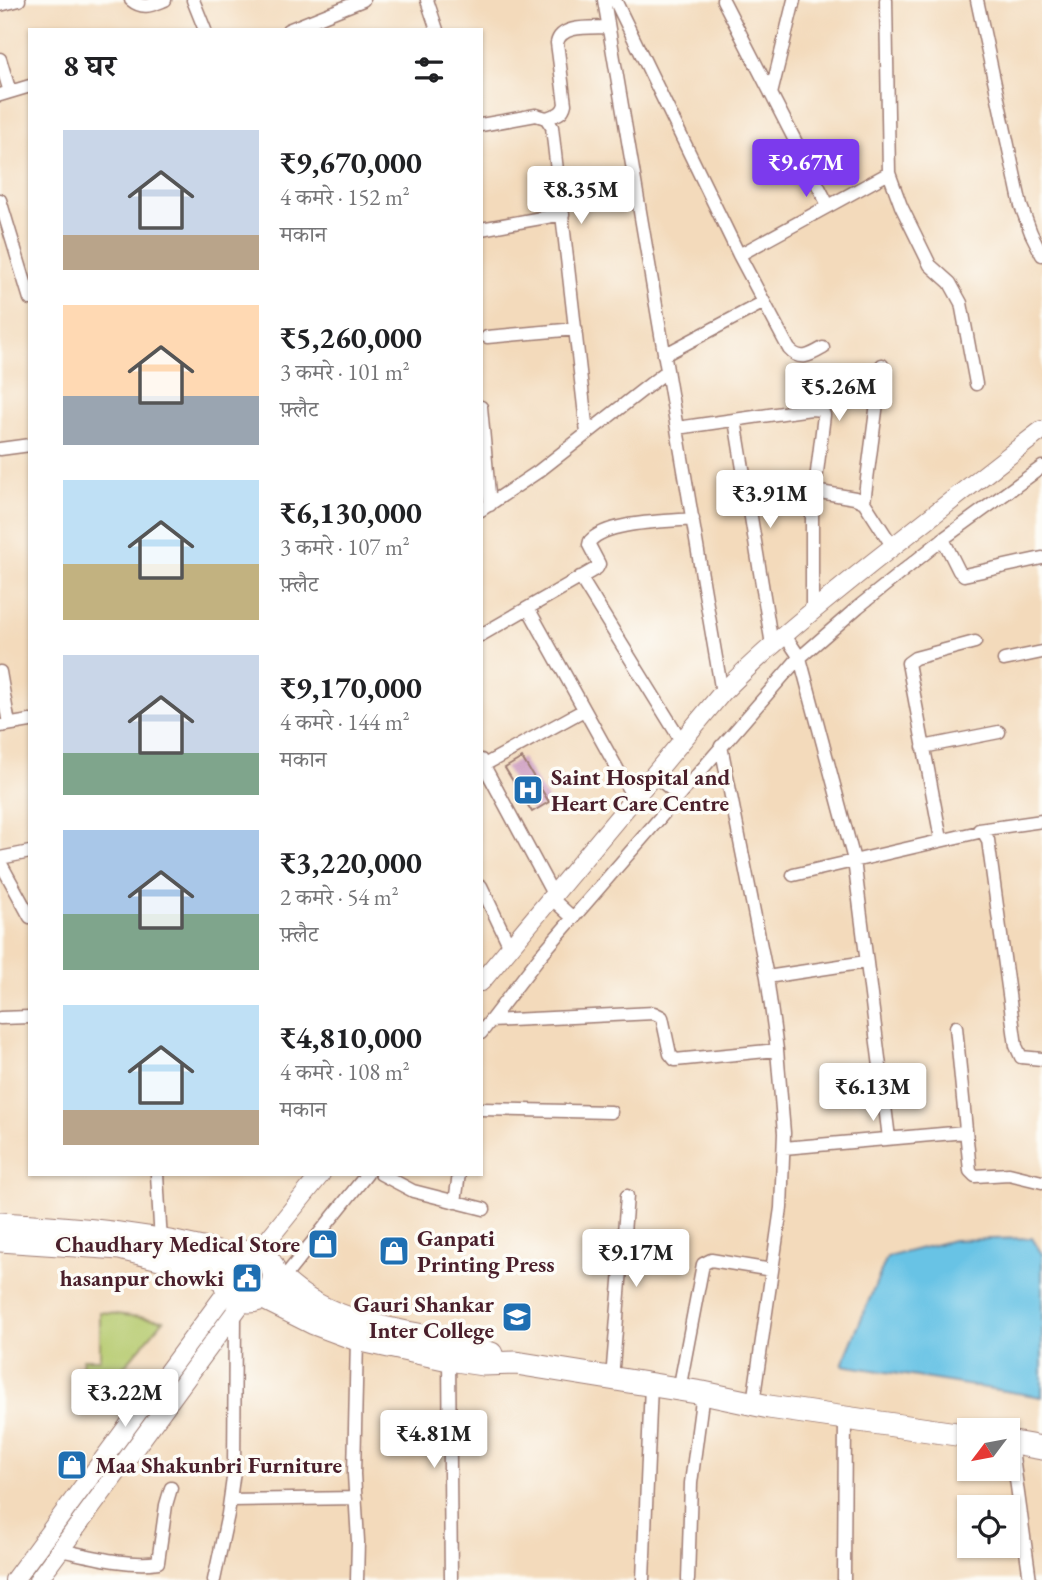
<!DOCTYPE html>
<html lang="hi">
<meta charset="utf-8">
<style>
:root{--surface:#fff;--page:#f6f6f6;--text:#202124;--muted:#757577;--accent:#7c3aed}
body{margin:0;font-family:"EB Garamond","Noto Serif Devanagari",serif;background:var(--page);color:var(--text);height:100vh;display:flex;flex-direction:column;font-size:26px;white-space:nowrap}
*{box-sizing:border-box;margin:0}
p{font-size:23px;color:var(--muted)}
.icon{flex:none;width:38px;height:38px;fill:none;stroke:currentColor;stroke-width:2;stroke-linecap:round;stroke-linejoin:round}
.map{position:relative;flex:1;overflow:hidden}
.panel{position:absolute;left:28px;top:28px;width:455px;height:1148px;display:flex;flex-direction:column;background:var(--surface);border-radius:0px;box-shadow:0 2px 5px #0004}
.panel>*{flex:none}
.needle{width:46px;rotate:238deg}
.buttons{position:absolute;left:957px;top:1418px;display:grid;gap:14px}
.buttons a{display:grid;place-items:center;width:63px;height:63px;border-radius:0px;background:var(--surface);box-shadow:0 2px 5px #0004;font-size:35px}
.price{position:absolute;translate:-50% -60px;padding:0 16px;border-radius:7px;background:#fff;color:#222;font-size:23px;line-height:46px;filter:drop-shadow(0 2px 4px #0008)}
.price::after{content:'';position:absolute;left:50%;top:42px;width:21px;height:16px;margin-left:-10px;background:inherit;clip-path:polygon(0 0,100% 0,50% 100%)}
.price.selected{background:var(--accent);color:#fff}
ul{padding:0;list-style:none}
li{display:flex;align-items:center;gap:21px;height:175px;padding:0 35px}
li span{display:grid;place-items:center;flex:none;width:196px;height:140px;border-radius:0px;color:#555}
li>.icon{margin-inline-start:auto}
span .icon{width:84px;height:84px;fill:#fffc;stroke-width:1}
li b{font-size:30px}
h2{display:flex;justify-content:space-between;align-items:center;height:84px;padding:0 35px;font-size:30px}
.map>svg:first-child{display:block}
.green{fill:#b6ca6e;stroke:#80744c;stroke-width:2}
.water{fill:#67c3e5;stroke:#587188;stroke-width:2}
.building{fill:#ca97be}
.lines{fill:none;stroke-linecap:round;stroke-linejoin:round}
.street-casing{stroke:#9e7c73;stroke-width:15}
.secondary-casing{stroke:#9e7c73;stroke-width:20}
.highway-casing{stroke:#9e7c73;stroke-width:25}
.street{stroke:#fff;stroke-width:12}
.secondary{stroke:#fff;stroke-width:18}
.highway{stroke:#fff;stroke-width:23}
.labels{text-anchor:middle;dominant-baseline:central;stroke-width:7;stroke-linejoin:round;paint-order:stroke}
.poi-label{font-size:23px;font-weight:bold;fill:#4a1f2b;stroke:#fdfcf7;text-anchor:start}
</style>
<div class="map">
<svg width="1042" height="1580" viewBox="0 0 1042 1580">
<rect width="100%" height="100%" fill="#fdfcf7"/>
<filter id="ink" filterUnits="userSpaceOnUse"><feTurbulence type="fractalNoise" baseFrequency=".0143" numOctaves="2"/><feDisplacementMap in="SourceGraphic" scale="14" xChannelSelector="R" yChannelSelector="G"/><feConvolveMatrix kernelMatrix="1 2 1 2 8 2 1 2 1" color-interpolation-filters="sRGB"/></filter>
<filter id="wash" filterUnits="userSpaceOnUse"><feTurbulence type="fractalNoise" baseFrequency=".00686" numOctaves="4" result="noise"/><feDisplacementMap in="SourceGraphic" scale="28" xChannelSelector="R" yChannelSelector="G"/><feGaussianBlur stdDeviation="1.57" result="paint"/><feColorMatrix in="noise" values="0 0 0 0 0 0 0 0 0 0 0 0 0 0 0 0 0 1.4 0 .05"/><feComposite in="paint" operator="in"/></filter>
<g filter="url(#wash)">
<rect width="100%" height="100%" fill="#f3dabb"/>
<!-- green -->
<path class="green" d="M100 1312 164 1320 98 1397 80 1380 83 1359H100Z"/>
<!-- water -->
<path class="water" d="M1032 1238 1042 1254V1397L842 1365 887 1257 953 1240Z"/>
<g id="blocks">
<!-- building -->
<path class="building" d="M522 758 549 802 532 812 505 768Z
M245 1261 260 1273 262 1279 250 1290 235 1282 237 1270Z"/>
</g>
</g>
<g filter="url(#ink)">
<use href="#blocks" fill-opacity="0" stroke="#9e7c73" stroke-width="2"/>
<g class="lines">
<!-- street casing -->
<g class="street-casing">
<path id="street" d="M131 0C143 10 152 5 165 0
M193 0 205 30
M427 0 437 30
M604 0 722 693
M615 0 739 255 789 349C800 362 811 355 823 348
M723 0 828 205
M886 0 889 173 901 206 930 265 950 283 961 303 976 384
M977 0 1021 206 1031 233 1042 255
M0 5 19 0
M288 30 363 0
M0 59 10 92
M771 94 794 0
M0 95 30 86
M546 118C556 115 563 114 565 104L557 43C561 24 592 28 608 27
M481 125 536 115 546 118 552 127 587 433
M0 200 30 299
M481 229 563 214
M739 255 889 173
M487 337 576 329
M664 355 764 302
M481 407 490 505
M735 420 772 645
M677 428 811 409 822 410 824 415 812 513V612
M0 449 30 445
M814 491 855 498 864 502 893 547
M864 502 882 365
M481 510 539 471 667 371
M943 539 959 571 964 575 1042 558
M580 577 682 742
M528 608 634 799
M784 634 800 658 854 860 889 1138
M481 635 597 568 599 564 589 545 590 541C607 521 666 522 693 519
M1004 660 1042 652
M0 672 9 724
M0 726 30 721
M721 746 767 977 777 1050 784 1133 781 1208 753 1403
M923 747 999 732
M481 760 554 896
M484 765 584 710
M654 775 679 796
M979 830 1042 821
M941 839 908 663 915 658 975 642
M0 858 30 852
M0 862 30 917
M793 875 983 831 988 840 1016 1046 1021 1057 1042 1059
M481 886 510 947
M551 898 573 918
M767 977 866 962
M0 1018 30 1017
M490 1021 654 1013 662 1017 670 1054 675 1060 777 1050
M956 1027 970 1171 975 1176 1009 1174 1042 1182
M481 1033 540 956 796 661 858 607 943 539 1042 467
M481 1109 611 1112
M784 1148 965 1132
M157 1174 161 1242
M381 1174 413 1191 484 1209
M455 1202 459 1174
M282 1280 367 1174
M449 1359 451 1580
M612 1379 627 1196
M679 1390 703 1264 711 1260 772 1270
M1011 1443 1030 1580
M231 1500 356 1498
M60 1550C89 1556 129 1567 158 1562L166 1505 171 1488
M214 1580 228 1514 234 1471 235 1313
M357 1580 358 1541 354 1474 357 1339
M643 1580 651 1385
M688 1580 691 1483 703 1393
M844 1580 845 1417"/>
</g>
<!-- secondary casing -->
<g class="secondary-casing">
<path id="secondary" d="M481 982 722 693C769 645 820 605 872 563 929 518 985 474 1042 430
M258 1252 321 1174
M14 1580 228 1290
M38 1580 244 1300"/>
</g>
<!-- highway casing -->
<g class="highway-casing">
<path id="highway" d="M0 1224C78 1228 157 1235 232 1257
M0 1240 120 1248 224 1274
M224 1276a25 25 0 1 1 50 0a25 25 0 1 1-50 0Z
M274 1273C286 1284 298 1295 313 1303 365 1333 434 1332 491 1354
M262 1297 314 1323 357 1339 449 1359 483 1364 516 1363 703 1393 769 1407 970 1436
M1008 1442 1042 1448"/>
</g>
<!-- street -->
<use href="#street" class="street"/>
<!-- secondary -->
<use href="#secondary" class="secondary"/>
<!-- highway -->
<use href="#highway" class="highway"/>
</g>
</g>
<!-- icons -->
<defs>
<g id="hospital-square" transform="scale(1.575)"><rect x="-9" y="-9" width="18" height="18" rx="4" fill="#1f6fb2" stroke="#fdfcf7"/><path d="M-5-5h3v3.5h4V-5h3V5h-3V1.5h-4V5h-3Z" fill="#fff"/></g>
<g id="shop-square" transform="scale(1.575)"><rect x="-9" y="-9" width="18" height="18" rx="4" fill="#1f6fb2" stroke="#fdfcf7"/><path d="M-5-2.5h2.3a2.7 3.5 0 0 1 5.4 0H5L5.5 6h-11ZM-1.5-2.5h3a1.5 2.3 0 0 0-3 0Z" fill="#fff"/></g>
<g id="civic-square" transform="scale(1.575)"><rect x="-9" y="-9" width="18" height="18" rx="4" fill="#1f6fb2" stroke="#fdfcf7"/><path d="M-.6-6.5H3V-4.5H.6V-3L4-1V1h2V6H-6V1h2V-1L-.6-3ZM-1.2 2.5V6h2.4V2.5Z" fill="#fff"/></g>
<g id="university-square" transform="scale(1.575)"><rect x="-9" y="-9" width="18" height="18" rx="4" fill="#1f6fb2" stroke="#fdfcf7"/><path d="M0-5L7-2L0 1L-7-2ZM-4 1L0 2.5L4 1V4Q0 6-4 4Z" fill="#fff"/></g>
</defs>
<g fill-rule="evenodd">
<use href="#hospital-square" x="528" y="790"/>
<use href="#shop-square" x="323" y="1244"/>
<use href="#shop-square" x="394" y="1251"/>
<use href="#civic-square" x="247" y="1278"/>
<use href="#university-square" x="517" y="1317"/>
<use href="#shop-square" x="72" y="1465"/>
</g>
<g class="labels">
<!-- poi labels -->
<g class="poi-label">
<text x="551" y="777">Saint Hospital and<tspan x="551" dy="26">Heart Care Centre</tspan></text>
<text x="417" y="1238">Ganpati<tspan x="417" dy="26">Printing Press</tspan></text>
<text x="300" y="1244" text-anchor="end">Chaudhary Medical Store</text>
<text x="224" y="1278" text-anchor="end">hasanpur chowki</text>
<text x="494" y="1304" text-anchor="end">Gauri Shankar<tspan x="494" dy="26">Inter College</tspan></text>
<text x="95" y="1465">Maa Shakunbri Furniture</text>
</g>
</g>
</svg>
<div class="buttons">
<a><svg class="needle" viewBox="-14 -14 28 28"><path d="M0-13l5 13h-10z" fill="#e53935"/><path d="M0 13l5-13h-10z" fill="#757577"/></svg></a>
<a><svg class="icon" aria-label="locate" viewBox="0 0 24 24"><circle cx="12" cy="12" r="6"/><path d="M12 2v4M12 18v4M2 12h4M18 12h4"/></svg></a>
</div>
<b class="price selected" style="left:806px;top:199px">₹9.67M</b>
<b class="price" style="left:581px;top:226px">₹8.35M</b>
<b class="price" style="left:839px;top:423px">₹5.26M</b>
<b class="price" style="left:770px;top:530px">₹3.91M</b>
<b class="price" style="left:873px;top:1123px">₹6.13M</b>
<b class="price" style="left:636px;top:1289px">₹9.17M</b>
<b class="price" style="left:125px;top:1429px">₹3.22M</b>
<b class="price" style="left:434px;top:1470px">₹4.81M</b>
<section class="panel">
<h2>8 घर<svg class="icon" aria-label="filters" viewBox="0 0 24 24"><path d="M4 7h16M4 17h16"/><circle cx="9" cy="7" r="2"/><circle cx="15" cy="17" r="2"/></svg></h2>
<ul>
<li><span style="background:linear-gradient(#c9d6e8 75%,#b9a48a 0)"><svg class="icon" aria-label="home" viewBox="0 0 24 24"><path d="M3 11l9-7 9 7M6 9v11h12V9"/></svg></span><div><b>₹9,670,000</b><p>4 कमरे · 152 m²</p><p>मकान</p></div></li>
<li><span style="background:linear-gradient(#ffd9b3 65%,#9aa5b1 0)"><svg class="icon" aria-label="home" viewBox="0 0 24 24"><path d="M3 11l9-7 9 7M6 9v11h12V9"/></svg></span><div><b>₹5,260,000</b><p>3 कमरे · 101 m²</p><p>फ़्लैट</p></div></li>
<li><span style="background:linear-gradient(#bfe0f5 60%,#c2b280 0)"><svg class="icon" aria-label="home" viewBox="0 0 24 24"><path d="M3 11l9-7 9 7M6 9v11h12V9"/></svg></span><div><b>₹6,130,000</b><p>3 कमरे · 107 m²</p><p>फ़्लैट</p></div></li>
<li><span style="background:linear-gradient(#c9d6e8 70%,#7fa58c 0)"><svg class="icon" aria-label="home" viewBox="0 0 24 24"><path d="M3 11l9-7 9 7M6 9v11h12V9"/></svg></span><div><b>₹9,170,000</b><p>4 कमरे · 144 m²</p><p>मकान</p></div></li>
<li><span style="background:linear-gradient(#a9c7e8 60%,#7fa58c 0)"><svg class="icon" aria-label="home" viewBox="0 0 24 24"><path d="M3 11l9-7 9 7M6 9v11h12V9"/></svg></span><div><b>₹3,220,000</b><p>2 कमरे · 54 m²</p><p>फ़्लैट</p></div></li>
<li><span style="background:linear-gradient(#bfe0f5 75%,#b9a48a 0)"><svg class="icon" aria-label="home" viewBox="0 0 24 24"><path d="M3 11l9-7 9 7M6 9v11h12V9"/></svg></span><div><b>₹4,810,000</b><p>4 कमरे · 108 m²</p><p>मकान</p></div></li>
</ul>
</section>
</div>
